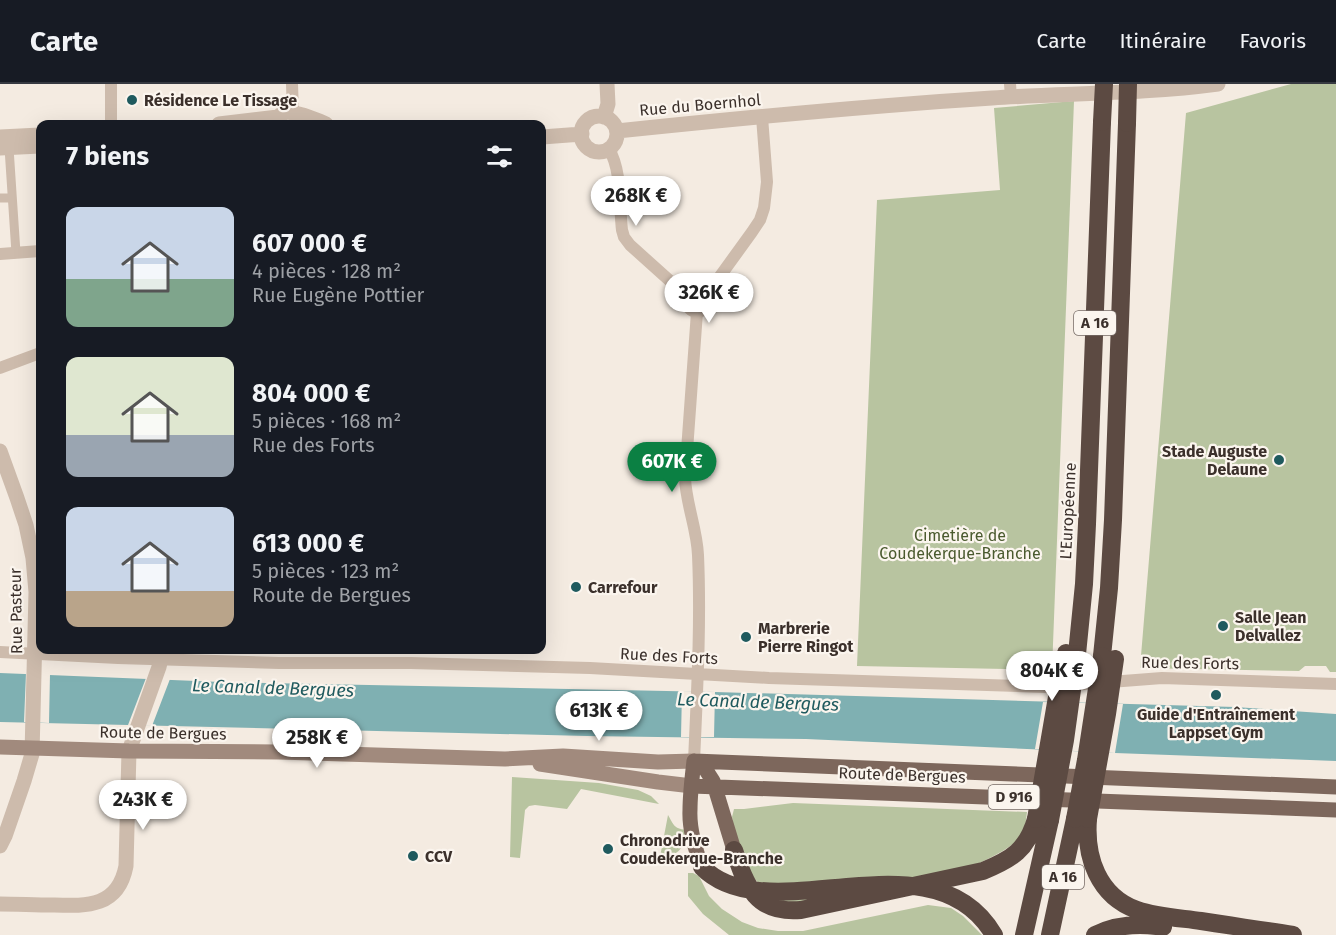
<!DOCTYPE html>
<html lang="fr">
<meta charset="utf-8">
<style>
:root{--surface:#171b24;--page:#242831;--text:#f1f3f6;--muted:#9ea1a6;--line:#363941;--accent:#0b8043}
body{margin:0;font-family:"Fira Sans",sans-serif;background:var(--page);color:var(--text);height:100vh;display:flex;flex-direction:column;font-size:22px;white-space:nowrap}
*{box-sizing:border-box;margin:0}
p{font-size:20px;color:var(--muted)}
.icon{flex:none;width:33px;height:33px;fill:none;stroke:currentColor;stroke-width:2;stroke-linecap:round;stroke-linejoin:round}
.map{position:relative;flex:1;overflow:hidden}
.drawer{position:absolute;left:36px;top:36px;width:510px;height:534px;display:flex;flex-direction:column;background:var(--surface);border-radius:12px;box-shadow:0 6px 24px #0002}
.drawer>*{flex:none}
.price{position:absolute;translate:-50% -51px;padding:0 14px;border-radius:21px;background:#fff;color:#222;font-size:20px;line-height:39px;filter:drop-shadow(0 2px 3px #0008)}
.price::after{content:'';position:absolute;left:50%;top:36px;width:18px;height:14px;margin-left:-9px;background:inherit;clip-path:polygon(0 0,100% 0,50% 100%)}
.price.selected{background:var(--accent);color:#fff}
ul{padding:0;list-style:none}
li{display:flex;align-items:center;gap:18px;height:150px;padding:0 30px}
li span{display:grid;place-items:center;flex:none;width:168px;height:120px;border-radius:12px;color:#555}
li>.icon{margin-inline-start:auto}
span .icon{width:72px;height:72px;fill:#fffc;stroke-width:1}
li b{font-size:26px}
h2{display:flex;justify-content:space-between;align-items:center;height:72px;padding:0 30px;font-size:26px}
header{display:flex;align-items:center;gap:36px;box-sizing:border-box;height:84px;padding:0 30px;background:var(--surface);border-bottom:2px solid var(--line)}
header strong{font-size:28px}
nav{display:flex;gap:33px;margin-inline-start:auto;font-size:21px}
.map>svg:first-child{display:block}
.green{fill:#b8c4a0}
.water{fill:#7fb0b2}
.pier{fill:#f4ebe1}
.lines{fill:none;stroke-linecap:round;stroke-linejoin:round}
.pedestrian{stroke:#cdbbac;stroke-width:9}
.minor{stroke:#cdbbac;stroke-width:12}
.tertiary{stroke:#cdbbac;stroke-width:15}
.secondary{stroke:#a18a7d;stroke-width:15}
.primary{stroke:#7d675c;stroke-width:15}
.motorway{stroke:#5c4a42;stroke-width:18}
.motorway-bridge{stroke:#5c4a42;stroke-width:18}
.poi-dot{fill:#1f5a5e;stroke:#fbf5ee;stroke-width:2}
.labels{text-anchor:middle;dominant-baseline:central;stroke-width:4.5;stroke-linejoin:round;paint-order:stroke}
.shield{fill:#fbf5ee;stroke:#756b66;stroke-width:1.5}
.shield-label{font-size:15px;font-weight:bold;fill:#3b302b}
.poi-label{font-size:16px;font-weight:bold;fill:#3b302b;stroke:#fbf5ee;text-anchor:start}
.street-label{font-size:16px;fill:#3b302b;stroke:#fbf5ee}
.park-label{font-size:16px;fill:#4a5a2e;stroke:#fbf5ee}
.water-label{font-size:18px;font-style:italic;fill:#1f5a5e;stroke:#fbf5ee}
</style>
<header>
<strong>Carte</strong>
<nav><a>Carte</a><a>Itinéraire</a><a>Favoris</a></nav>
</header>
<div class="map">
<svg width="1336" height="851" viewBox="0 0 1336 851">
<rect width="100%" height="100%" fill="#f4ebe1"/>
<!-- green -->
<path class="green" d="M1291 0H1336V588H1330L1326 582H1305L1299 587 1140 584 1186 29Z
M1074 17 1052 586 857 582 877 116 1000 106 994 24Z
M512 693 599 699 638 706 651 712 659 720 581 705 567 725 535 721 529 722 525 726 520 774 510 773Z
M793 719 1027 728C1026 734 1026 742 1024 748 1019 761 988 775 975 781L797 819H785L772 813 750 790 735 753 732 733 734 725H744Z
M668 731C674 741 673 744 686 746 684 766 680 768 662 776L660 773Z
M688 789H693L699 792 709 812 722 825 742 838 758 844 778 847H803L928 821 951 824 963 832 982 851H729L703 830 688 812Z"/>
<!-- water -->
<path class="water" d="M0 589 221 598 715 608 1235 623 1336 630V677L1115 669 806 655 587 652 0 638Z"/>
<!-- pier -->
<path class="pier" d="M26 589 50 590 49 639 24 638Z
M146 594 170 595 152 642 128 641Z
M682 607 715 608 714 653H681Z
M1043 618 1123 620 1115 669 1035 665Z"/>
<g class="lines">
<!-- pedestrian -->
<path class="pedestrian" d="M9 64 16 169
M0 114H12"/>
<!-- minor -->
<path class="minor" d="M111 0V40
M292 0 293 28
M1010 0 1011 13
M609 65C622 87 619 121 622 146L624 153 630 161 689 214
M0 170 40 167
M687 218a10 10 0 1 1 20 0a10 10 0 1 1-20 0Z
M705 213 752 148 760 136 764 124 767 98 762 33
M0 284 40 269
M0 568 118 574 279 579H411L590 584 769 594 1045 603 1162 594 1336 600
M694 677C697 609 701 540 698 471 697 445 686 420 685 394L697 228"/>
<!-- tertiary -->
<path class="tertiary" d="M581 50a18 18 0 1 1 36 0a18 18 0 1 1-36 0Z
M604 33 608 20 607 0
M219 40 278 33
M275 40C280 24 290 28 303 31 311 34 319 36 326 40
M617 47C741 34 867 22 992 14 1067 9 1143 10 1218 0
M0 53 40 51
M542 53 582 50
M0 64 40 62
M0 367 17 414 26 441 33 474 36 508 32 670 24 697 5 752 0 762
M0 820C17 820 35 821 52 821 86 822 118 824 126 782L129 667 159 583 163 566"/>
<!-- secondary -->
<path class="secondary" d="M0 663 129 667 279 668 505 675 563 672 658 678 694 677
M540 680 658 698 692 702"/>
<!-- primary -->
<path class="primary" d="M694 677 1336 703
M694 677C692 694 690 710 690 726 689 746 695 765 702 783
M694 677 704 683 713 697 734 766
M692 702 1336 726"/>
<!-- motorway -->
<path class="motorway" d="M1077 570 1084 500 1087 440 1102 38
M1102 572 1109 504 1113 436 1127 39
M1088 735C1085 773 1098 812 1137 826 1157 833 1180 834 1201 837 1232 842 1263 846 1293 851
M734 766C746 802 756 830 801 826L983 787C1012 775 1027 766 1036 735
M702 783C768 851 932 745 994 851
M1024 851 1050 736
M1050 851 1075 735
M1095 851C1117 840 1139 839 1163 843"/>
<!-- motorway-bridge -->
<path class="motorway-bridge" d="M1102 38 1104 0
M1127 39 1128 0
M1036 735 1057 613 1066 569
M1075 735 1086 676 1102 572
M1088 735 1107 630 1115 575
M1050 736 1065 656 1077 570"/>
</g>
<!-- markers -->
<g class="poi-dot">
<circle cx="132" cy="16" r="6"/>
<circle cx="1279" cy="376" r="6"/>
<circle cx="576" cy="503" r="6"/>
<circle cx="1223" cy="542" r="6"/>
<circle cx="746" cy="553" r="6"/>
<circle cx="1216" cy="611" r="6"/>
<circle cx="608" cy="765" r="6"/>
<circle cx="413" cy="772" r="6"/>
</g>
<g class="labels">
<!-- shield labels -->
<g class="shield">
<rect x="1074" y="227" width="42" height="24" rx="4.5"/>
<rect x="988.5" y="701" width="51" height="24" rx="4.5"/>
<rect x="1042" y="781" width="42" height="24" rx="4.5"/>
</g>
<g class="shield-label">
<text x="1095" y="239">A 16</text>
<text x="1014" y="713">D 916</text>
<text x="1063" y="793">A 16</text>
</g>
<!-- poi labels -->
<g class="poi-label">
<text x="144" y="16">Résidence Le Tissage</text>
<text x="1267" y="367" text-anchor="end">Stade Auguste<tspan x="1267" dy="18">Delaune</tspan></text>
<text x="588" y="503">Carrefour</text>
<text x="1235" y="533">Salle Jean<tspan x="1235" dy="18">Delvallez</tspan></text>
<text x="758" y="544">Marbrerie<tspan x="758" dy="18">Pierre Ringot</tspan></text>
<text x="1216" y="630" text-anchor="middle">Guide d'Entraînement<tspan x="1216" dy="18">Lappset Gym</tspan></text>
<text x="620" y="756">Chronodrive<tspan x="620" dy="18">Coudekerque-Branche</tspan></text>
<text x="425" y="772">CCV</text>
</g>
<!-- street labels -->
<g class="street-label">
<text transform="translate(700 21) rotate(-5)">Rue du Boernhol</text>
<text transform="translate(1068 427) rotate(-87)">L'Européenne</text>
<text transform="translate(16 527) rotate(-91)">Rue Pasteur</text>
<text transform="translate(669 572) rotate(3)">Rue des Forts</text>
<text transform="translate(1190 579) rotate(1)">Rue des Forts</text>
<text transform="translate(163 649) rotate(1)">Route de Bergues</text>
<text transform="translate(902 691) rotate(2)">Route de Bergues</text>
</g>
<!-- park labels -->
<g class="park-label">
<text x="960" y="451">Cimetière de<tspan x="960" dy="18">Coudekerque-Branche</tspan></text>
</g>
<!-- water labels -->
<g class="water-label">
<text transform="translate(273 604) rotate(2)">Le Canal de Bergues</text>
<text transform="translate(758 618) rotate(2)">Le Canal de Bergues</text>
</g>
</g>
</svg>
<b class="price" style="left:636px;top:143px">268K €</b>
<b class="price" style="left:709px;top:240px">326K €</b>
<b class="price selected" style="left:672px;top:409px">607K €</b>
<b class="price" style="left:1052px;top:618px">804K €</b>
<b class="price" style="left:599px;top:658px">613K €</b>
<b class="price" style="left:317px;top:685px">258K €</b>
<b class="price" style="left:143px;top:747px">243K €</b>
<section class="drawer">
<h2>7 biens<svg class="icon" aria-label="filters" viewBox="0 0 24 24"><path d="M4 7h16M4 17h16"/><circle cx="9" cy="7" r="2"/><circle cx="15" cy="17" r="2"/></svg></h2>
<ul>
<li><span style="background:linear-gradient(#c9d6e8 60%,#7fa58c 0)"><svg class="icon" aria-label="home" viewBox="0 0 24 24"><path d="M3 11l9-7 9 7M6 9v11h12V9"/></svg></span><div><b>607 000 €</b><p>4 pièces · 128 m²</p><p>Rue Eugène Pottier</p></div></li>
<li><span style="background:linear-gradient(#dfe7d0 65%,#9aa5b1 0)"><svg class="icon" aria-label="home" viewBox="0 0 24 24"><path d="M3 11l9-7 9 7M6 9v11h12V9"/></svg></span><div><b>804 000 €</b><p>5 pièces · 168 m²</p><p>Rue des Forts</p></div></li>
<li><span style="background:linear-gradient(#c9d6e8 70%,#b9a48a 0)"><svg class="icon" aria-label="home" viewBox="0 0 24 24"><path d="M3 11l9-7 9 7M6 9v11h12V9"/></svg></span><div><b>613 000 €</b><p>5 pièces · 123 m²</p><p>Route de Bergues</p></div></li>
</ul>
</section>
</div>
